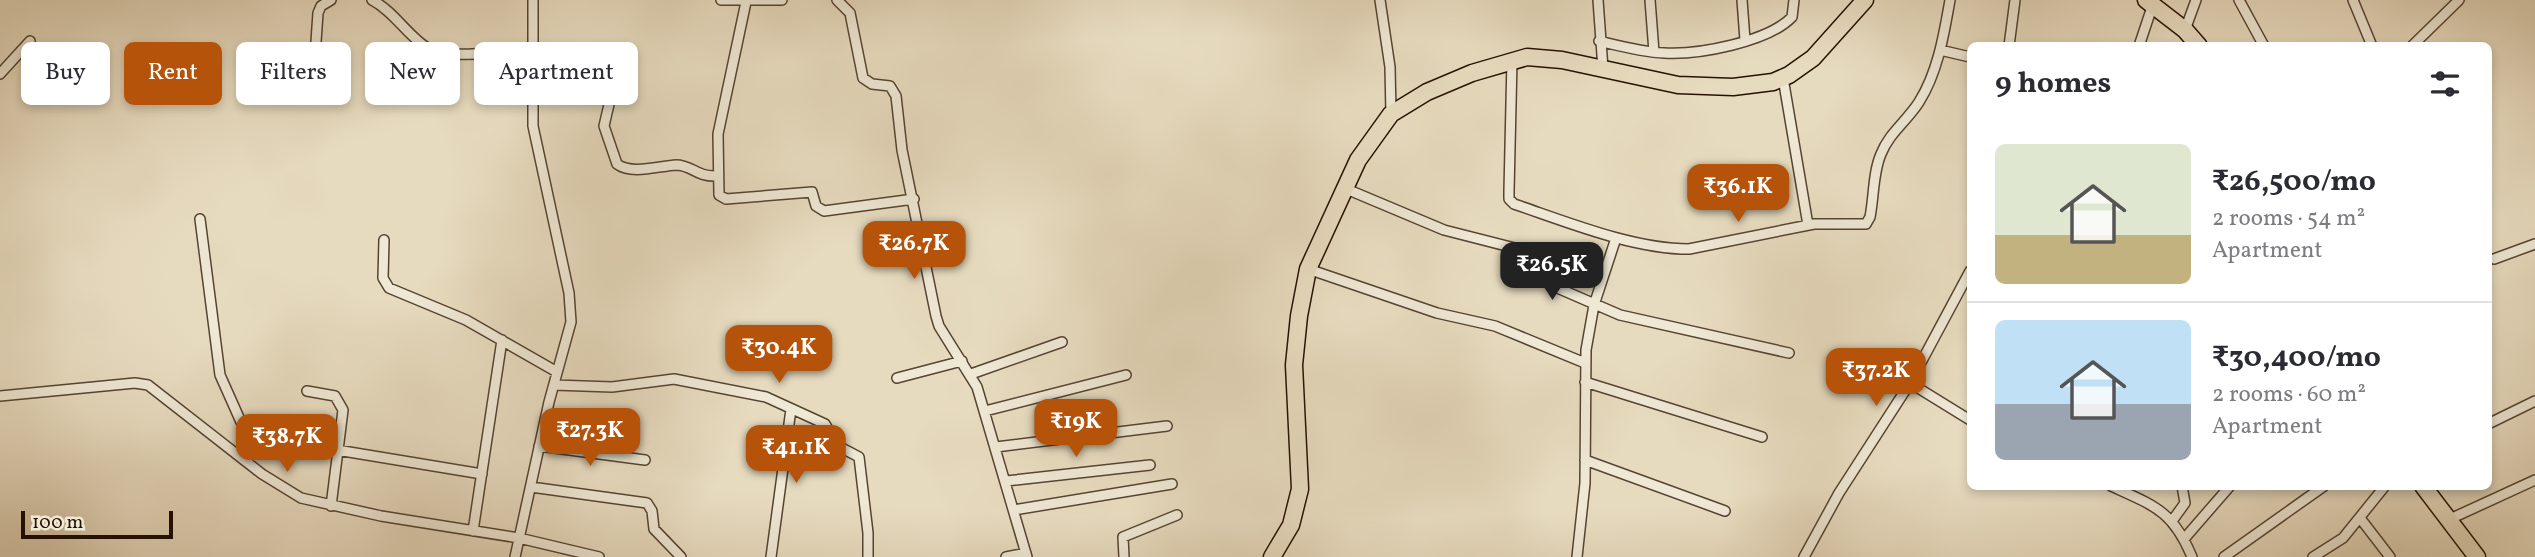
<!DOCTYPE html>
<meta charset="utf-8">
<style>
:root{--surface:#fff;--page:#f7f7f7;--text:#2b2b33;--muted:#7c7c81;--line:#e1e1e2;--accent:#b45309}
body{margin:0;font-family:Vollkorn,serif;background:var(--page);color:var(--text);height:100vh;display:flex;flex-direction:column;font-size:26px;white-space:nowrap}
*{box-sizing:border-box;margin:0}
p{font-size:23px;color:var(--muted)}
.icon{flex:none;width:38px;height:38px;fill:none;stroke:currentColor;stroke-width:2;stroke-linecap:round;stroke-linejoin:round}
.map{position:relative;flex:1;overflow:hidden}
.drawer{position:absolute;left:1967px;top:42px;width:525px;height:448px;display:flex;flex-direction:column;background:var(--surface);border-radius:10px;box-shadow:0 4px 10px #0003}
.drawer>*{flex:none}
.guide{position:absolute;left:21px;top:42px;width:665px;height:63px;display:flex;gap:14px}
.scale{position:absolute;left:21px;bottom:18px;width:152px;box-sizing:border-box;padding-left:7px;border:4px solid #261103;border-top:0;font-size:19px;line-height:24px;white-space:nowrap;color:#261103;-webkit-text-stroke:5px #efe8d5;paint-order:stroke}
.price{position:absolute;translate:-50% -60px;padding:0 16px;border-radius:14px;background:var(--accent);color:#fff;font-size:23px;line-height:46px;filter:drop-shadow(0 2px 4px #0008)}
.price::after{content:'';position:absolute;left:50%;top:42px;width:21px;height:16px;margin-left:-10px;background:inherit;clip-path:polygon(0 0,100% 0,50% 100%)}
.price.current{background:#222;color:#fff}
ul{padding:0;list-style:none}
li{display:flex;align-items:center;gap:21px;height:175px;padding:0 28px}
li+li{border-top:2px solid var(--line)}
li span{display:grid;place-items:center;flex:none;width:196px;height:140px;border-radius:10px;color:#555}
li>.icon{margin-inline-start:auto}
span .icon{width:84px;height:84px;fill:#fffc;stroke-width:1}
li b{font-size:30px}
h2{display:flex;justify-content:space-between;align-items:center;height:84px;padding:0 28px;font-size:30px}
.pill{padding:0 24px;border-radius:10px;background:var(--surface);box-shadow:0 4px 10px #0003;font-size:24px;line-height:63px}
.pill.current{background:var(--accent);color:#fff}
.map>svg:first-child{display:block}
.lines{fill:none;stroke-linecap:round;stroke-linejoin:round}
.street-casing{stroke:#564432;stroke-width:12}
.highway-casing{stroke:#261103;stroke-width:19}
.street{stroke:#efe8d5;stroke-width:9}
.highway{stroke:#e7dbbf;stroke-width:16}
</style>
<div class="map">
<svg width="2535" height="557" viewBox="0 0 2535 557">
<rect width="100%" height="100%" fill="#e7dbbf"/>
<filter id="stains"><feTurbulence type="fractalNoise" baseFrequency=".00286" numOctaves="4"/><feColorMatrix values="0 0 0 0 .2 0 0 0 0 .09 0 0 0 0 .02 0 0 0 .5 -.17"/></filter>
<radialGradient id="worn" r=".72"><stop offset=".6" stop-color="#630" stop-opacity="0"/><stop offset="1" stop-color="#630" stop-opacity=".3"/></radialGradient>
<g class="lines">
<!-- street casing -->
<g class="street-casing">
<path id="street" d="M372 0C395 12 409 38 429 49 449 60 507 51 531 49
M721 0H782
M837 0 850 13 863 78 872 84 890 86 896 96 902 150 936 316 939 326 977 387 1027 557
M1380 0 1390 67 1391 114
M1598 0 1603 69
M1650 0 1654 52
M1742 0 1745 40
M2239 0 2264 46
M2353 0 2372 46
M746 2 718 134 719 195 726 199 812 192 816 206 824 211 914 199
M2185 30 2196 0
M1599 41C1620 46 1642 52 1664 53 1698 55 1768 42 1792 17L1794 0
M2009 46 2015 0
M2139 46 2153 4
M2412 46 2459 0
M1940 50 1970 57
M1512 60 1509 191V199L1514 204C1567 222 1633 249 1689 249L1814 224H1866L1870 217C1874 197 1873 172 1881 154 1889 133 1907 121 1919 102 1938 72 1944 34 1950 0
M314 70 318 13 321 6 331 0
M0 74 30 41
M1783 78 1808 225
M613 87 604 126 617 164C631 175 659 166 676 165 692 165 696 177 717 176
M1344 188 1444 230 1526 251 1545 281 1553 286 1620 315 1789 353
M200 219 220 375 245 431 248 462
M384 240 383 278 389 288 466 320 557 372
M2494 259 2535 244
M1308 269 1437 313 1495 326 1585 363
M971 374 1062 342
M897 378 962 361
M1585 382 1762 437
M1910 383 1970 420
M554 385 612 387 674 379 766 397 825 424 838 446 859 457 868 533V557
M307 391 335 396 343 410 331 506
M0 396 135 383 148 385 262 474 301 498 381 516 519 538 599 557
M985 411 1126 375
M2488 424 2535 401
M539 446 645 460
M996 447 1167 426
M337 450 482 474
M1585 460 1725 511
M1006 481 1150 465
M2111 486C2155 506 2173 511 2192 557
M531 487 647 503 652 511 654 529 681 557
M1014 510 1172 484
M2360 518 2390 557
M2450 519 2535 480
M2172 521 2185 503 2182 486
M473 531 502 340
M2184 539 2230 486
M515 557 549 402 571 322 569 293 533 126V0
M771 557 791 409
M1006 557 1026 553
M1124 557 1123 537 1177 515
M1577 557 1585 483 1586 350 1594 305 1616 238
M1804 557 1839 493 1910 383 1970 271
M2224 557 2324 486
M2313 557 2343 538 2385 486"/>
</g>
<!-- highway casing -->
<g class="highway-casing">
<path id="highway" d="M2146 0 2185 30 2199 46
M2423 486 2477 557
M1272 557 1291 525 1300 489 1294 365 1299 316 1308 269 1358 160 1391 114 1427 92 1472 73 1527 57 1562 60 1678 85 1733 87 1773 82 1789 75 1813 58 1865 0"/>
</g>
<!-- street -->
<use href="#street" class="street"/>
<!-- highway -->
<use href="#highway" class="highway"/>
</g>
<rect width="100%" height="100%" filter="url(#stains)"/>
<rect width="100%" height="100%" fill="url(#worn)"/>
</svg>
<div class="scale">100 m</div>
<b class="price" style="left:1738px;top:224px">₹36.1K</b>
<b class="price" style="left:914px;top:281px">₹26.7K</b>
<b class="price current" style="left:1552px;top:302px">₹26.5K</b>
<b class="price" style="left:779px;top:385px">₹30.4K</b>
<b class="price" style="left:1876px;top:408px">₹37.2K</b>
<b class="price" style="left:1076px;top:459px">₹19K</b>
<b class="price" style="left:590px;top:468px">₹27.3K</b>
<b class="price" style="left:287px;top:474px">₹38.7K</b>
<b class="price" style="left:796px;top:485px">₹41.1K</b>
<div class="guide">
<a class="pill">Buy</a>
<a class="pill current">Rent</a>
<a class="pill">Filters</a>
<a class="pill">New</a>
<a class="pill">Apartment</a>
</div>
<section class="drawer">
<h2>9 homes<svg class="icon" aria-label="filters" viewBox="0 0 24 24"><path d="M4 7h16M4 17h16"/><circle cx="9" cy="7" r="2"/><circle cx="15" cy="17" r="2"/></svg></h2>
<ul>
<li><span style="background:linear-gradient(#dfe7d0 65%,#c2b280 0)"><svg class="icon" aria-label="home" viewBox="0 0 24 24"><path d="M3 11l9-7 9 7M6 9v11h12V9"/></svg></span><div><b>₹26,500/mo</b><p>2 rooms · 54 m²</p><p>Apartment</p></div></li>
<li><span style="background:linear-gradient(#bfe0f5 60%,#9aa5b1 0)"><svg class="icon" aria-label="home" viewBox="0 0 24 24"><path d="M3 11l9-7 9 7M6 9v11h12V9"/></svg></span><div><b>₹30,400/mo</b><p>2 rooms · 60 m²</p><p>Apartment</p></div></li>
</ul>
</section>
</div>
